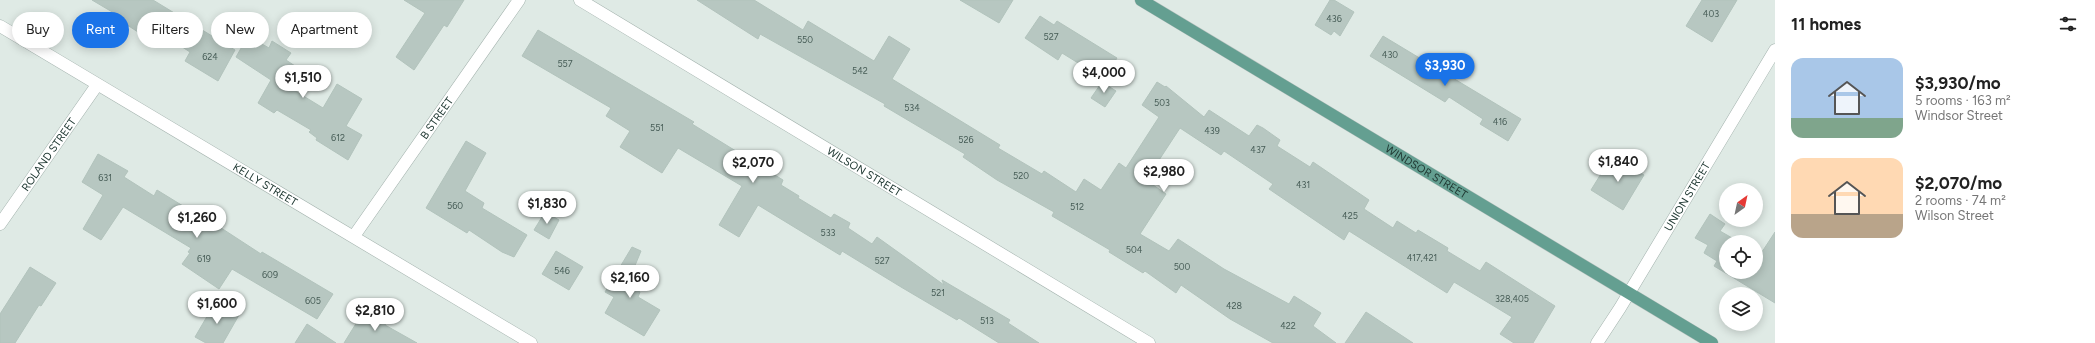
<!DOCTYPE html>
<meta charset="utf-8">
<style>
:root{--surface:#fff;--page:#f6f6f6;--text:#222;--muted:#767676;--accent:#1a73e8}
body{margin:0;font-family:Figtree,sans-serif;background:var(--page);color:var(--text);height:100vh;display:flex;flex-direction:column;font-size:15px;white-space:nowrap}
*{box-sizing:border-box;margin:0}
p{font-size:13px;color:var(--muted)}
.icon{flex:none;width:22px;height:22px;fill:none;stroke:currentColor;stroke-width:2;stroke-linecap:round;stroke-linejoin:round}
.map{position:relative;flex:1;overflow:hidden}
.drawer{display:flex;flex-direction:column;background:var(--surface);width:320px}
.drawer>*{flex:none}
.top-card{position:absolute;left:12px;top:12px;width:380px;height:36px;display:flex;gap:8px}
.needle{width:26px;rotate:33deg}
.buttons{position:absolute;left:1719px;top:183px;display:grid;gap:8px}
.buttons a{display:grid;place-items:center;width:44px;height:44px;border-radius:50%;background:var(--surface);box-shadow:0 2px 10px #0003;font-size:20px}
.price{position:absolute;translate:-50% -34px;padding:0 9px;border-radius:14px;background:#fff;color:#222;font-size:13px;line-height:26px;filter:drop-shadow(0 1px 2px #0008)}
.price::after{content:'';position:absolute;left:50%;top:24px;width:12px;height:9px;margin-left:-6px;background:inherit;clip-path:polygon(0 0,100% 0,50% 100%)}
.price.selected{background:var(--accent);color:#fff}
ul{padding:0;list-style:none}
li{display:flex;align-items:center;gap:12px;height:100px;padding:0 16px}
li span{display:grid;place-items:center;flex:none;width:112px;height:80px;border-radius:12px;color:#555}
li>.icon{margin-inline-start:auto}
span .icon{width:48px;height:48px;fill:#fffc;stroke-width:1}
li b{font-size:17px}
h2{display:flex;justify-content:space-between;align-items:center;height:48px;padding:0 16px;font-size:17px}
.chip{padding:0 14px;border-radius:18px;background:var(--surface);box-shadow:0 2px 10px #0003;font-size:14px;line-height:36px}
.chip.selected{background:var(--accent);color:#fff}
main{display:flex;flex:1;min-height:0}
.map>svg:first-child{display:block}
.building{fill:#b7c7c1;stroke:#b2c3bc}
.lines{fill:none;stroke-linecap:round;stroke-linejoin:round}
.minor-casing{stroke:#a2b1ac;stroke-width:13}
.primary-casing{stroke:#bcc4c2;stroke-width:13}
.minor{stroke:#fff;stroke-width:12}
.primary{stroke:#649f91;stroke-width:12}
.labels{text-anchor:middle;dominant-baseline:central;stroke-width:4;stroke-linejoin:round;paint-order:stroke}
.number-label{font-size:9px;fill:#465c56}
.street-label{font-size:11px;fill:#203933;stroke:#eff7f3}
</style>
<main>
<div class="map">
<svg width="1775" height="343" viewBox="0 0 1775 343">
<rect width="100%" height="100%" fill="#dfeae5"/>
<!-- building -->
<path class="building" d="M92 0H153L235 50 218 81 185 61 190 52 159 32 155 38 140 27 138 32 118 19 119 16Z
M404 0H464L447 27 444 25 414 70 396 57 425 13Z
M697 0H754L803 30 808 21 874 61 889 36 910 49 892 79 1000 145 998 148 1042 174 1044 171 1076 192 1084 179 1101 190 1119 163 1126 168 1159 117 1142 105 1157 82 1165 87 1166 86 1204 117 1209 110 1249 136 1257 125 1263 128 1280 140 1277 146 1310 167 1313 162 1369 200 1364 209 1393 228 1397 221 1416 233 1418 230 1448 248 1447 251 1480 271 1486 262 1555 306 1533 343H1514L1500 334 1512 317 1454 282 1447 293 1349 231 1344 240 1269 189 1273 184 1224 151 1221 155 1180 128 1146 180 1166 194 1140 234 1169 251 1178 239 1224 269 1289 304 1294 296 1321 313 1313 326 1336 343H1273L1230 319 1181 285 1176 293 1145 271 1143 273 1109 252 1110 250 1052 216 1054 212 997 180 963 157 965 154 884 106 885 104 760 34 758 39Z
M960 0H1013L999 23Z
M1330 0H1334L1354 12 1340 36 1334 31 1331 35 1315 25Z
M1702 0H1737L1712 42 1686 26Z
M1040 16 1054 25 1057 21 1117 58 1104 79 1062 53 1058 60 1025 38Z
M538 30 694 122 692 124 783 180 781 185 799 196 798 198 831 218 834 214 850 223 848 228 872 244 877 237 944 285 942 280 1010 320 1008 323 1039 343H999L959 318 957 320 901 287 842 251 840 255 758 205 739 237 719 225 742 186 678 148 662 173 620 147 630 131 606 116 611 108 522 56Z
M248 36 269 48 272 41 291 53 286 60 298 68 287 86 323 108 337 84 362 99 346 126 362 135 348 160 316 140 317 138 309 132 311 130 277 110 274 113 258 103 271 80 236 57Z
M1383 36 1521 119 1508 141 1480 124 1483 119 1449 97 1445 102 1370 56Z
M1102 82 1116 91 1105 107 1091 98Z
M466 141 486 153 465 191 484 203 482 208 527 235 514 257 502 252 469 230 467 233 426 208Z
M98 154 128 171 124 177 154 196 157 190 214 225 215 224 261 254 262 252 333 294 317 319 232 269 219 289 182 264 190 253 188 252 191 248 123 207 101 240 83 229 103 195 82 182Z
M1612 156 1644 175 1623 210 1591 190Z
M545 212 559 220 549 239 534 230Z
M1710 214 1725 224 1720 231 1739 242H1726V272H1756V252L1760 255 1775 232V303L1714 266 1717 261 1704 253 1708 245 1695 238Z
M632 247 641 251 627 285 640 292 638 297 660 310 644 336 605 313 614 297 605 292Z
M556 251 583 267 569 290 542 274Z
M30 267 56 283 41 306 39 305 15 343H0V314Z
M216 301 239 315 223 343H206L195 337Z
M365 309 386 323 385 325 417 343H344Z
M1366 312 1413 343H1345Z
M307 324 336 343H295Z"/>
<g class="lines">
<!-- minor casing -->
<g class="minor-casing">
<g id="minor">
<path id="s1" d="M580 0 1149 343"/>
<path id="s2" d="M0 26 531 343"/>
<path id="s3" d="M0 224 97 85"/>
<path id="s4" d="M354 236 519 0"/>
<path id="s5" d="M1597 343 1620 308 1775 50"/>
</g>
</g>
<!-- primary casing -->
<g class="primary-casing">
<g id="primary">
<path id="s6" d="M1141 0 1712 343"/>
</g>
</g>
<!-- minor -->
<use href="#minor" class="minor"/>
<!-- primary -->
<use href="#primary" class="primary"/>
</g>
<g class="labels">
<!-- number labels -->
<g class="number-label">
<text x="1711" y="13">403</text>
<text x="1334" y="18">436</text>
<text x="1051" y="36">527</text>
<text x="805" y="39">550</text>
<text x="1390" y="54">430</text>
<text x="210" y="56">624</text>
<text x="565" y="63">557</text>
<text x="860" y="70">542</text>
<text x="1162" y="102">503</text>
<text x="912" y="107">534</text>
<text x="1500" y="121">416</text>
<text x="657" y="127">551</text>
<text x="1212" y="130">439</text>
<text x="338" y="137">612</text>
<text x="966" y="139">526</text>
<text x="1258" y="149">437</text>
<text x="1021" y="175">520</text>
<text x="105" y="177">631</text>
<text x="1303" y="184">431</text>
<text x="455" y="205">560</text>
<text x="1077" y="206">512</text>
<text x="1350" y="215">425</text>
<text x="828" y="232">533</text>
<text x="1134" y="249">504</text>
<text x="1422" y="257">417,421</text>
<text x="204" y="258">619</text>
<text x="882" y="260">527</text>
<text x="1182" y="266">500</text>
<text x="562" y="270">546</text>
<text x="270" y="274">609</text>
<text x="938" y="292">521</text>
<text x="1512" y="298">328,405</text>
<text x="313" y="300">605</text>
<text x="1234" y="305">428</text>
<text x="987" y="320">513</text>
<text x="1288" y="325">422</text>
</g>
<!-- street labels -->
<g class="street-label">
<text stroke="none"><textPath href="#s4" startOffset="144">B STREET</textPath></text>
<text stroke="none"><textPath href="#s3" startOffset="85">ROLAND STREET</textPath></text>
<text stroke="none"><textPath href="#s6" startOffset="333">WINDSOR STREET</textPath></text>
<text stroke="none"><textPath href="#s1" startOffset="332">WILSON STREET</textPath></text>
<text stroke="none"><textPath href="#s2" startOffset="309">KELLY STREET</textPath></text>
<text stroke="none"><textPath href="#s5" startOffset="172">UNION STREET</textPath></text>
</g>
</g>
</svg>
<div class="buttons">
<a><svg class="needle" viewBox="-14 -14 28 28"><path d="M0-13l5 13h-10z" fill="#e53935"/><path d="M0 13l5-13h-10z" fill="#767676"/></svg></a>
<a><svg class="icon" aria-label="locate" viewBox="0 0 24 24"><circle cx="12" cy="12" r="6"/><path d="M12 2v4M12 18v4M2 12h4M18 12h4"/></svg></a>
<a><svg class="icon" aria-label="layers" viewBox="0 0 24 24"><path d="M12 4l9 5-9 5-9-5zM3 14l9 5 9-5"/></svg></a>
</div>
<b class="price selected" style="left:1445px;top:87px">$3,930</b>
<b class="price" style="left:1104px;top:94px">$4,000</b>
<b class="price" style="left:303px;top:99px">$1,510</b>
<b class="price" style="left:1618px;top:183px">$1,840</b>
<b class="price" style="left:753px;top:184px">$2,070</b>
<b class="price" style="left:1164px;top:193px">$2,980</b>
<b class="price" style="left:547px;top:225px">$1,830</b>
<b class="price" style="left:197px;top:239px">$1,260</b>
<b class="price" style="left:630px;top:299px">$2,160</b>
<b class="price" style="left:217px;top:325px">$1,600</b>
<b class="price" style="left:375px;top:332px">$2,810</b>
<div class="top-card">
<a class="chip">Buy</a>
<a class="chip selected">Rent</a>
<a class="chip">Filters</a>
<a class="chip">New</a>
<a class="chip">Apartment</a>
</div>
</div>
<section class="drawer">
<h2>11 homes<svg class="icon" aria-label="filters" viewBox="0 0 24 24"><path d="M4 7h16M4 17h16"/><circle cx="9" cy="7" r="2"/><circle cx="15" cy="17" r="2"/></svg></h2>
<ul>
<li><span style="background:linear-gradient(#a9c7e8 75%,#7fa58c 0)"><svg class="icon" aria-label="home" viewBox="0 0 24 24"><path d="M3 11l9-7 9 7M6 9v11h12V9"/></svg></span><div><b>$3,930/mo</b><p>5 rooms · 163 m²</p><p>Windsor Street</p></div></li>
<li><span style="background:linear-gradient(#ffd9b3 70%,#b9a48a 0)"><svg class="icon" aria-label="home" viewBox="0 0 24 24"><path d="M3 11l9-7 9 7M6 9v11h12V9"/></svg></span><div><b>$2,070/mo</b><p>2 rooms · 74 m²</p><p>Wilson Street</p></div></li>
</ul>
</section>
</main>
